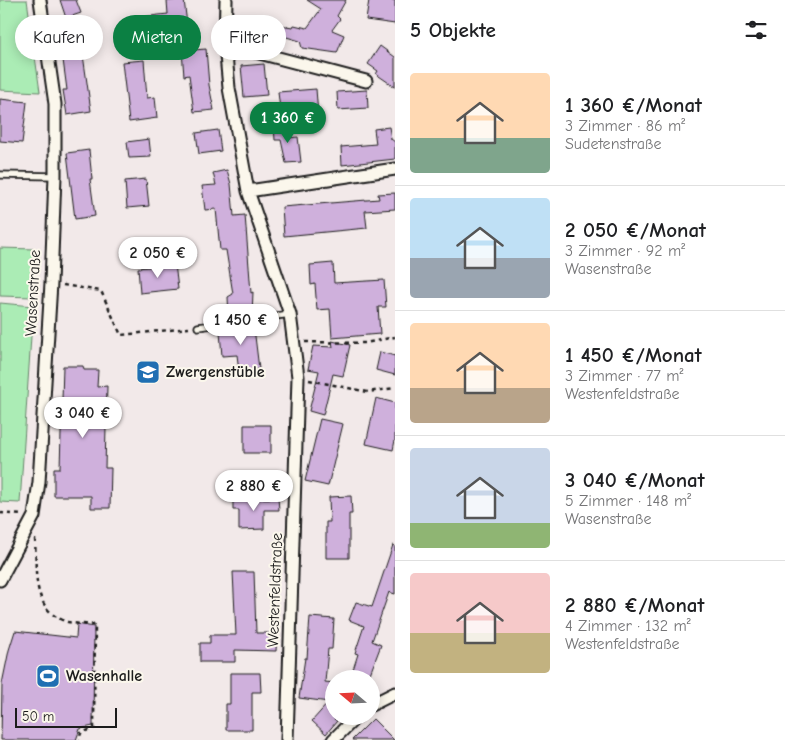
<!DOCTYPE html>
<html lang="de">
<meta charset="utf-8">
<style>
:root{--surface:#fff;--page:#f2f2f2;--text:#202124;--muted:#757577;--line:#e0e0e0;--accent:#0b8043}
body{margin:0;font-family:"Comic Neue",sans-serif;background:var(--page);color:var(--text);height:100vh;display:flex;flex-direction:column;font-size:19px;white-space:nowrap}
*{box-sizing:border-box;margin:0}
p{font-size:16px;color:var(--muted)}
.icon{flex:none;width:28px;height:28px;fill:none;stroke:currentColor;stroke-width:2;stroke-linecap:round;stroke-linejoin:round}
.map{position:relative;flex:1;overflow:hidden}
.details{display:flex;flex-direction:column;background:var(--surface);width:390px}
.details>*{flex:none}
.banner{position:absolute;left:15px;top:15px;width:305px;height:45px;display:flex;gap:10px}
.needle{width:32px;rotate:289deg}
.tools{position:absolute;left:325px;top:670px;display:grid;gap:10px}
.tools a{display:grid;place-items:center;width:55px;height:55px;border-radius:50%;background:var(--surface);box-shadow:0 2px 12px #0003;font-size:25px}
.scale{position:absolute;left:15px;bottom:12px;width:102px;box-sizing:border-box;padding-left:5px;border:2px solid #1c1c1c;border-top:0;font-size:14px;line-height:18px;white-space:nowrap;color:#1c1c1c;-webkit-text-stroke:4px #fbf7ec;paint-order:stroke}
.price{position:absolute;translate:-50% -42px;padding:0 11px;border-radius:18px;background:#fff;color:#222;font-size:16px;line-height:32px;filter:drop-shadow(0 1px 2px #0008)}
.price::after{content:'';position:absolute;left:50%;top:30px;width:15px;height:11px;margin-left:-8px;background:inherit;clip-path:polygon(0 0,100% 0,50% 100%)}
.price.on{background:var(--accent);color:#fff}
ul{padding:0;list-style:none}
li{display:flex;align-items:center;gap:15px;height:125px;padding:0 15px}
li+li{border-top:1px solid var(--line)}
li span{display:grid;place-items:center;flex:none;width:140px;height:100px;border-radius:5px;color:#555}
li>.icon{margin-inline-start:auto}
span .icon{width:60px;height:60px;fill:#fffc;stroke-width:1}
li b{font-size:21px}
h2{display:flex;justify-content:space-between;align-items:center;height:60px;padding:0 15px;font-size:21px}
.tag{padding:0 18px;border-radius:22px;background:var(--surface);box-shadow:0 2px 12px #0003;font-size:18px;line-height:45px}
.tag.on{background:var(--accent);color:#fff}
main{display:flex;flex:1;min-height:0}
.map>svg:first-child{display:block}
.green{fill:#abecb5;stroke:#648468}
.building{fill:#cfb0dc;stroke:#1c1c1c}
.lines{fill:none;stroke-linecap:round;stroke-linejoin:round}
.lane-casing{stroke:#1c1c1c;stroke-width:9}
.street-casing{stroke:#1c1c1c;stroke-width:15}
.path{stroke:#1c1c1c;stroke-width:2.5;stroke-dasharray:4 4;stroke-linecap:butt}
.lane{stroke:#fbf7ec;stroke-width:5.5}
.street{stroke:#fbf7ec;stroke-width:11}
.labels{text-anchor:middle;dominant-baseline:central;stroke-width:4;stroke-linejoin:round;paint-order:stroke}
.street-label{font-size:16px;fill:#1c1c1c;stroke:#fbf7ec}
.poi-label{font-size:16px;font-weight:bold;fill:#1c1c1c;stroke:#fbf7ec;text-anchor:start}
</style>
<main>
<div class="map">
<svg width="395" height="740" viewBox="0 0 395 740">
<rect width="100%" height="100%" fill="#f2e9e9"/>
<filter id="ink" filterUnits="userSpaceOnUse"><feTurbulence type="fractalNoise" baseFrequency=".02" numOctaves="2"/><feDisplacementMap in="SourceGraphic" scale="10" xChannelSelector="R" yChannelSelector="G"/><feConvolveMatrix kernelMatrix="1 2 1 2 8 2 1 2 1" color-interpolation-filters="sRGB"/></filter>
<g filter="url(#ink)">
<!-- green -->
<path class="green" d="M0 0H27L40 92 0 90Z
M0 248 34 249 33 297 0 296Z
M0 303 33 306 20 503 0 502Z"/>
<!-- building -->
<path class="building" d="M60 0H76L81 13 66 18Z
M184 0 187 24 151 28 153 43 134 44 132 18 168 14 167 1Z
M307 0H346L337 16 340 19 332 30 344 35 337 53 302 48 300 41 283 36 282 45 241 39 243 20 293 27 294 25 307 28 321 9Z
M369 0H395V24L366 20Z
M80 34 91 111 67 115 63 90H67L60 37Z
M380 46 395 57V87L376 74 378 71 368 64Z
M206 49 209 85 214 110 194 112 189 75 184 76 182 51Z
M144 60 147 98 155 97 157 118 129 122 122 62Z
M264 64 267 95 244 97 241 66Z
M316 89 318 115 281 118 278 92Z
M367 90 368 108 338 110 337 92Z
M0 99 27 102 22 143 0 141Z
M286 124 287 138 298 137 301 162 286 163 281 140H275L274 125Z
M389 127 391 139 395 142V159L342 165 341 147 376 144 374 129Z
M218 130 221 151 199 154 196 133Z
M149 139 151 157 129 158 127 142Z
M89 150 92 179H90L95 216 75 219 67 153Z
M227 170 231 184 234 216 245 215 251 293 253 292 252 315 229 318 228 297 233 294 226 250H220L216 209 205 210 202 186 216 185 213 173Z
M146 179 149 206 127 208 125 181Z
M395 193V209L365 211 367 228 284 236 282 207 379 199 378 194Z
M333 263 334 283 384 280 386 307H378L380 334 332 338 330 309 317 310 315 284 311 285 310 265Z
M175 264 178 289 140 293 138 268Z
M251 324V328H254L259 369 239 371 237 355 222 356 220 332 230 331V327Z
M332 341 350 345 343 376 333 374 323 415 309 411 319 371 308 369 313 346 333 347Z
M380 352 395 356V375L376 370Z
M63 366H83L84 370H98L97 387 107 386 105 468H111L110 508H91V496H54V468H60Z
M376 398 395 403V440L393 450 366 444Z
M320 419 343 424 328 486 305 481Z
M244 425H271V453H244Z
M254 496V499L278 498 279 510H264V529L239 530V510H233V500H242V497Z
M351 496 352 514H349V558H326V522H330L329 497Z
M393 545 395 546V594L389 592 372 641 381 645 368 679H350L358 654 355 653 364 626 349 620 356 602 372 607Z
M233 572H254L256 633H277L276 651 235 650V662H200V643H210V635H236Z
M310 617 334 619 332 649H328L325 682 334 683V719L337 721 326 734 312 721 329 702 299 698 305 658H307Z
M77 624 94 627 93 726 80 729 76 740H1L2 684 9 650 15 631 76 638Z
M230 673H260L261 692H252V730H226V704H230Z
M373 719 394 740H352Z"/>
<g class="lines">
<!-- lane casing -->
<g class="lane-casing">
<path id="lane" d="M0 175 55 176
M198 327 290 314"/>
</g>
<!-- street casing -->
<g class="street-casing">
<path id="street" d="M226 0 225 44 229 88 248 191 290 314 298 377 287 740
M225 44 366 81
M248 191 395 169
M0 580 34 516 39 482 51 283 55 176V104L40 0
M371 705 395 693
M333 740 357 716"/>
</g>
<!-- path -->
<path class="path" d="M63 285 101 291 121 335 189 328
M305 342 365 343 395 337
M309 380 368 392 395 388
M0 513 22 515
M35 539C37 569 30 611 68 622 76 624 86 624 95 625L94 728 81 733 79 740"/>
<!-- lane -->
<use href="#lane" class="lane"/>
<!-- street -->
<use href="#street" class="street"/>
</g>
</g>
<!-- icons -->
<defs>
<g id="school-square" transform="scale(1.25)"><rect x="-9" y="-9" width="18" height="18" rx="4" fill="#1f6fb2" stroke="#fbf7ec"/><path d="M0-5L7-2L0 1L-7-2ZM-4 1L0 2.5L4 1V4Q0 6-4 4Z" fill="#fff"/></g>
<g id="stadium-square" transform="scale(1.25)"><rect x="-9" y="-9" width="18" height="18" rx="4" fill="#1f6fb2" stroke="#fbf7ec"/><path d="M0-5a6.5 5 0 1 0 0 10a6.5 5 0 1 0 0-10ZM-3.5-1.8h7v3.6h-7Z" fill="#fff"/></g>
</defs>
<g fill-rule="evenodd">
<use href="#school-square" x="148" y="372"/>
<use href="#stadium-square" x="48" y="676"/>
</g>
<g class="labels">
<!-- street labels -->
<g class="street-label">
<text transform="translate(33 293) rotate(-87)">Wasenstraße</text>
<text transform="translate(275 590) rotate(-88)">Westenfeldstraße</text>
</g>
<!-- poi labels -->
<g class="poi-label">
<text x="166" y="372">Zwergenstüble</text>
<text x="66" y="676">Wasenhalle</text>
</g>
</g>
</svg>
<div class="tools">
<a><svg class="needle" viewBox="-14 -14 28 28"><path d="M0-13l5 13h-10z" fill="#e53935"/><path d="M0 13l5-13h-10z" fill="#757577"/></svg></a>
</div>
<div class="scale">50 m</div>
<b class="price on" style="left:288px;top:144px">1 360 €</b>
<b class="price" style="left:158px;top:279px">2 050 €</b>
<b class="price" style="left:241px;top:346px">1 450 €</b>
<b class="price" style="left:83px;top:439px">3 040 €</b>
<b class="price" style="left:254px;top:512px">2 880 €</b>
<div class="banner">
<a class="tag">Kaufen</a>
<a class="tag on">Mieten</a>
<a class="tag">Filter</a>
</div>
</div>
<section class="details">
<h2>5 Objekte<svg class="icon" aria-label="filters" viewBox="0 0 24 24"><path d="M4 7h16M4 17h16"/><circle cx="9" cy="7" r="2"/><circle cx="15" cy="17" r="2"/></svg></h2>
<ul>
<li><span style="background:linear-gradient(#ffd9b3 65%,#7fa58c 0)"><svg class="icon" aria-label="home" viewBox="0 0 24 24"><path d="M3 11l9-7 9 7M6 9v11h12V9"/></svg></span><div><b>1 360 €/Monat</b><p>3 Zimmer · 86 m²</p><p>Sudetenstraße</p></div></li>
<li><span style="background:linear-gradient(#bfe0f5 60%,#9aa5b1 0)"><svg class="icon" aria-label="home" viewBox="0 0 24 24"><path d="M3 11l9-7 9 7M6 9v11h12V9"/></svg></span><div><b>2 050 €/Monat</b><p>3 Zimmer · 92 m²</p><p>Wasenstraße</p></div></li>
<li><span style="background:linear-gradient(#ffd9b3 65%,#b9a48a 0)"><svg class="icon" aria-label="home" viewBox="0 0 24 24"><path d="M3 11l9-7 9 7M6 9v11h12V9"/></svg></span><div><b>1 450 €/Monat</b><p>3 Zimmer · 77 m²</p><p>Westenfeldstraße</p></div></li>
<li><span style="background:linear-gradient(#c9d6e8 75%,#8fb573 0)"><svg class="icon" aria-label="home" viewBox="0 0 24 24"><path d="M3 11l9-7 9 7M6 9v11h12V9"/></svg></span><div><b>3 040 €/Monat</b><p>5 Zimmer · 148 m²</p><p>Wasenstraße</p></div></li>
<li><span style="background:linear-gradient(#f6c9c9 60%,#c2b280 0)"><svg class="icon" aria-label="home" viewBox="0 0 24 24"><path d="M3 11l9-7 9 7M6 9v11h12V9"/></svg></span><div><b>2 880 €/Monat</b><p>4 Zimmer · 132 m²</p><p>Westenfeldstraße</p></div></li>
</ul>
</section>
</main>
